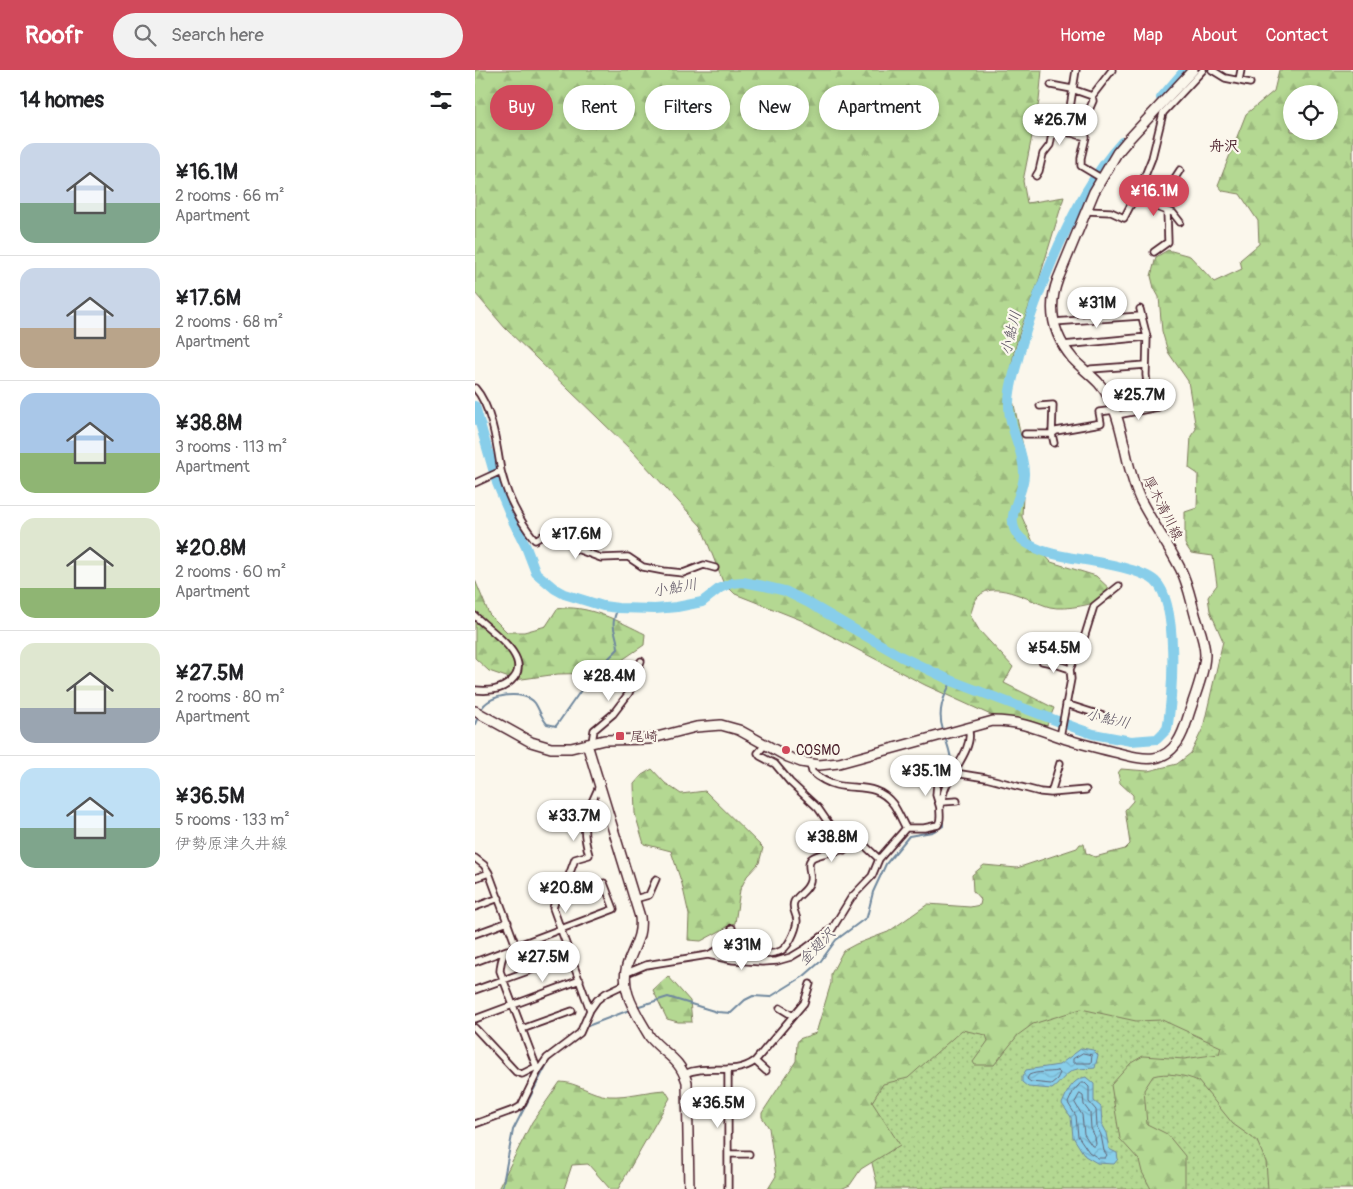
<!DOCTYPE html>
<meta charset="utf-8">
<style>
:root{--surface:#fff;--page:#f2f2f2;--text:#202124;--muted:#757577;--line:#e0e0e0;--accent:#d1495b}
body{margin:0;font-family:Pangolin,"Klee One",sans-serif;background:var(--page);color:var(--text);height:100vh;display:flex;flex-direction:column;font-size:19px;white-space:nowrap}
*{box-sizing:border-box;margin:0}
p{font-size:16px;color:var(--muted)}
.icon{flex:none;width:28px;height:28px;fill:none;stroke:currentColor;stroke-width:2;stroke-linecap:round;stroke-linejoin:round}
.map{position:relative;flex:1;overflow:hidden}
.details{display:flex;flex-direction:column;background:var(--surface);width:475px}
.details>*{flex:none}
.top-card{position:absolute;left:15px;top:15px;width:475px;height:45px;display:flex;gap:10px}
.buttons{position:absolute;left:808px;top:15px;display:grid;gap:10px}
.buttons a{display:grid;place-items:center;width:55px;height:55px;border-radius:50%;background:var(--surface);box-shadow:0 2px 8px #0003;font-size:25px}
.price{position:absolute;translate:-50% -42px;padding:0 11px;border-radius:18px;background:#fff;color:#222;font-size:16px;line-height:32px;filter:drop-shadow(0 1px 2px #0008)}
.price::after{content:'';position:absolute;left:50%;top:30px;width:15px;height:11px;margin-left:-8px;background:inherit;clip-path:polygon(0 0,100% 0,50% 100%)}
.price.current{background:var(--accent);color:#fff}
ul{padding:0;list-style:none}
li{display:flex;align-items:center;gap:15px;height:125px;padding:0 20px}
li+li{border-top:1px solid var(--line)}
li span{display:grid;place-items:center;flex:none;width:140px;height:100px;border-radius:15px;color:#555}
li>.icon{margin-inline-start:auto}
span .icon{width:60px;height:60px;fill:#fffc;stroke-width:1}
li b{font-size:21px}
h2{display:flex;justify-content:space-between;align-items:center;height:60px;padding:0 20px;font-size:21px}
.chip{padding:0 18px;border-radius:22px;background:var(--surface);box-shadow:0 2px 8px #0003;font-size:18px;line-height:45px}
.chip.current{background:var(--accent);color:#fff}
header{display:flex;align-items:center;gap:30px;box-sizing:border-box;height:70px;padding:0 25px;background:var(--accent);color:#fff}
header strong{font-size:24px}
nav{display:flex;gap:28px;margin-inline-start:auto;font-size:18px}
.search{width:350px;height:45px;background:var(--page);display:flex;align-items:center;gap:12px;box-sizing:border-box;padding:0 18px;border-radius:28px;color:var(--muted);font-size:19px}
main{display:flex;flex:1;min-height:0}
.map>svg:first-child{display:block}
.grass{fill:url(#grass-dots);stroke:#7f7c5e}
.forest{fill:url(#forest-firs);stroke:#7f7c5e;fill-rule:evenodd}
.water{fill:url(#water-waves);stroke:#6f889e}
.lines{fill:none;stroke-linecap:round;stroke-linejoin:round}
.shore{stroke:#636577;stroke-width:1}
.stream{stroke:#6f889e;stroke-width:2}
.river{stroke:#88ceea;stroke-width:10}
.minor-casing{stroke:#4a1f2b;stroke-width:9}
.primary-casing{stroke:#4a1f2b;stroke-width:12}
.minor{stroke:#fbf7ec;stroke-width:5.5}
.primary{stroke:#fbf7ec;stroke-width:9}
.poi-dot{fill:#d1495b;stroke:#fbf7ec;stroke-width:2}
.labels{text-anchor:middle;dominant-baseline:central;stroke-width:4.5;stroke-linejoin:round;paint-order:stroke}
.street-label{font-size:14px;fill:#4a1f2b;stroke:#fbf7ec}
.poi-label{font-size:14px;fill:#4a1f2b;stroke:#fbf7ec;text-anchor:start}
.neighbourhood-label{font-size:15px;font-weight:bold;fill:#4a1f2b;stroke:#fbf7ec}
.water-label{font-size:15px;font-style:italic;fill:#5d5464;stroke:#fbf7ec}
</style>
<header>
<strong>Roofr</strong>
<div class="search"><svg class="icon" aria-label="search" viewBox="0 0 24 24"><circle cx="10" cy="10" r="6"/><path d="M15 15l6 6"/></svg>Search here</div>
<nav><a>Home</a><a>Map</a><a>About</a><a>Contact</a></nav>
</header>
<main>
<section class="details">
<h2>14 homes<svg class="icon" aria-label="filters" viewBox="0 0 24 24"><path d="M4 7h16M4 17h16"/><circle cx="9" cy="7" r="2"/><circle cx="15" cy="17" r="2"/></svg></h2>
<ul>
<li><span style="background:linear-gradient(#c9d6e8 60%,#7fa58c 0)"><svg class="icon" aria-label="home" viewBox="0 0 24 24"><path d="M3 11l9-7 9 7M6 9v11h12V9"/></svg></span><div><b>¥16.1M</b><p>2 rooms · 66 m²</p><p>Apartment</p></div></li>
<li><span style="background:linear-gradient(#c9d6e8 60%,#b9a48a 0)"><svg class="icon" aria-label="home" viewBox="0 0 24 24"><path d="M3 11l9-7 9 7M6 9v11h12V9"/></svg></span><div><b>¥17.6M</b><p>2 rooms · 68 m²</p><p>Apartment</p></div></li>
<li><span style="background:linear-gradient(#a9c7e8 60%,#8fb573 0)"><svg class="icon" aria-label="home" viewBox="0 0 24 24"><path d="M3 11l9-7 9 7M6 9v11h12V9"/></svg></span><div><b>¥38.8M</b><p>3 rooms · 113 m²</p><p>Apartment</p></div></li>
<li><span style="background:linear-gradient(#dfe7d0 70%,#8fb573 0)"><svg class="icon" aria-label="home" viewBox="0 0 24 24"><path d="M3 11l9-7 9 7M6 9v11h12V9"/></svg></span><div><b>¥20.8M</b><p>2 rooms · 60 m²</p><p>Apartment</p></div></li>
<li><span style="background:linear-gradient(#dfe7d0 65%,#9aa5b1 0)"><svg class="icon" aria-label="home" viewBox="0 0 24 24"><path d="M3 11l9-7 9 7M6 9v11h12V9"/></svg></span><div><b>¥27.5M</b><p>2 rooms · 80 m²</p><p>Apartment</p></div></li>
<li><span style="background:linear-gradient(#bfe0f5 60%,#7fa58c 0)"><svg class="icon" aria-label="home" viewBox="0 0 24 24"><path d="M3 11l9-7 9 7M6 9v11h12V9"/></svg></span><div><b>¥36.5M</b><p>5 rooms · 133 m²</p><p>伊勢原津久井線</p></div></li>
</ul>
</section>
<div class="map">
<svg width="878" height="1119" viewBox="0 0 878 1119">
<defs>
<pattern id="grass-dots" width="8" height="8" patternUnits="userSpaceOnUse" patternTransform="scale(1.25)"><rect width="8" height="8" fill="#b4d892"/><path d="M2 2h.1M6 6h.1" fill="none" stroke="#9cb97e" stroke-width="1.8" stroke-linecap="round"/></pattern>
<pattern id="forest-firs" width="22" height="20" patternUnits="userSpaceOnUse" patternTransform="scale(1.25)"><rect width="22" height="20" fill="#b4d892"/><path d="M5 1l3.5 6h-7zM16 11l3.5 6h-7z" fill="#9cb97e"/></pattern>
<pattern id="water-waves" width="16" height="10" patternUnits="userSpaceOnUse" patternTransform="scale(1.25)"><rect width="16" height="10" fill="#88ceea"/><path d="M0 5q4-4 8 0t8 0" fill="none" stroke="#77b0c9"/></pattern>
</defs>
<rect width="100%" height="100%" fill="#fbf7ec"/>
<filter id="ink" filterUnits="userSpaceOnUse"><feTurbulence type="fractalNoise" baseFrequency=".02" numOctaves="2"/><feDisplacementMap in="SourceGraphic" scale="10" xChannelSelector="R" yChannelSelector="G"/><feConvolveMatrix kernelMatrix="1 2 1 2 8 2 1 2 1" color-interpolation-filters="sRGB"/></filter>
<g filter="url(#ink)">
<!-- grass -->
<path class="grass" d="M464 901 784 959 822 1119H401L402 1114 379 1018Z"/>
<!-- forest -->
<path class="forest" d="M0 0H567L564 31 548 111 552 133 589 127 563 213 547 255 539 282 534 312 550 385 547 447 558 472 576 492 621 506 639 523 636 529C619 533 592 541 575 537 555 532 515 505 500 531 498 535 497 541 495 545L504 560 538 597 529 613 579 638 568 665 553 662 450 615 326 550 260 524 248 512 226 456 157 381 30 258 0 223Z
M804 0H878V1119H793L791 1092 782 1071 758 1054 723 1011C710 1005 691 1002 678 1006L669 1020 672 1054 692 1064 710 1086V1119H676L667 1102 664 1090 645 1069 636 1015 656 993 668 986 709 989 744 984 746 977 687 950 661 951 606 939 558 954 543 965 519 995H500L498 992 513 971 511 965 487 960 433 1008 408 1014 397 1032 425 1075 386 1099 375 1115 366 1119H293L301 1106 294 1058 287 1047V1043L321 991 322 973 324 969 341 963 356 913V904L368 881 381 874 413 862 453 834 495 837 505 835 506 830 498 821 497 805 509 795 542 798 602 778 605 774H609L611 783 620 787 650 779 655 774 650 740 658 731V725L645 713 643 703 646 699 673 701 702 694 716 683 728 658 748 571 735 541 733 527 742 515 738 486 716 483 710 474V442L722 438 723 404 714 398 716 366 721 359 713 311 693 282 687 261 684 227 679 218 676 206 681 187 693 180 715 186 739 212 767 199 765 190 784 174 783 151 765 124 748 121 743 115 771 44 799 21ZM816 24H854V61H816Z
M0 510 14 544 32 562H49L71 556 82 539C110 533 146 552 170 564L169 575 128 603 83 604 40 610 14 601 0 588Z
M177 699 190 713 206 724 230 721 288 778 284 793 272 806 265 820 260 853 226 871 213 870 214 845 207 814 196 781 169 774 160 744 159 714 167 705Z
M193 906 215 931 217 952H203L192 949 178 920Z
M85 1012C102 1012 116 1025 134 1026 153 1027 171 1021 190 1020L195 1028 143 1119H135L113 1094 97 1095 89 1119H23L57 1052Z"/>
<!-- water -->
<path class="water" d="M607 978 618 980 623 985 620 998C614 999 609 998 603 999 592 1000 586 1013 577 1019L553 1017 547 1012V1007L551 1000 584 995Z
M611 1007 619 1014V1031L626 1037 627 1056 631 1063 634 1079 642 1083 643 1089 639 1094 622 1093 610 1086 598 1067 596 1047 587 1034C592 1022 597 1009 611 1007Z"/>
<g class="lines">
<!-- shore -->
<path class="shore" d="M608 983 617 985 616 993H598V989Z
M582 1001 585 1003 582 1009 576 1014 556 1012 552 1009 554 1005C563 1001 573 1003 582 1001Z
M606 1013H610L614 1017V1032L621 1040 622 1057 626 1065 629 1081 632 1085 630 1088H623L614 1082 603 1066 601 1046 593 1033 598 1022Z
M605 1024 608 1026 609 1035 615 1043 616 1058 620 1067 621 1074 620 1076H617L609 1064 607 1045 600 1033Z"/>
<!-- stream -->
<path class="stream" d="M6 640C13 623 50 620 60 633 64 639 66 647 72 654L81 656 116 606 143 579C143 561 133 560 143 538
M0 654 3 647
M468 660C462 642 468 627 477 611
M466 724C465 714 474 708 476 698 478 689 473 677 470 667
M161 937 193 927 242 942 256 943 270 930 278 926 295 927 329 906 345 892 361 870 392 847 398 822 411 794 434 766 457 762 468 756V739
M110 957 157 939
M27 1119 38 1060 73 992 77 987"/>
<!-- river -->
<path class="river" d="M686 28 710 0
M0 336 22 413 38 451 51 477 61 503 80 519 89 524 128 536 143 538 180 539 202 537 227 532 245 518 257 513 268 512 289 516 310 521 332 532 427 587 477 611 601 658 618 664 656 671 682 669 692 659C698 628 704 532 680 511 664 497 614 491 593 487 577 484 553 479 542 464 529 445 550 423 549 403 549 380 534 360 534 337 533 319 540 302 544 285 554 247 568 211 584 175 601 138 619 103 647 72"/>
<!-- minor casing -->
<g class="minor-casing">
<path id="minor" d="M737 0 750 8 775 13
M764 10 766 0
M576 15 597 19 617 26 637 0
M578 58 581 47 585 44H594
M595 63 597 48 594 44 601 0
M603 65 618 31 617 26
M561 106 564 101 568 84 575 75 578 58 611 67 606 88V96L626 108
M667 113 675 119 679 136 692 141 693 172 679 182
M684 138 692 120 705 100
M611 141 636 142 649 148 667 113 677 88 688 43 728 0
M692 141 698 143 705 152
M665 239 672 267 671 305 675 338
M578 252 666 246
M588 275 672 267
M613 302 616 299 671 295
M0 318C17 337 22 376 26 401L0 413
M634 326 672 318
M565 336 578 335 577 364 579 373
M642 345 683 337
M550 364H577L581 361 626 353 624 342 640 340
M26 401C32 426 44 450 60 470 68 466 81 456 89 465 93 469 94 474 99 478L126 488 153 487 168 497 189 501 208 503 229 495 240 498
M0 546C13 559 61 589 36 611 26 621 13 621 0 620
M567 591 577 593 595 599
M591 634 638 649
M585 667 596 609 595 599 609 568 619 536 644 516
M117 672 119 660 138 644 154 623 166 591
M290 675 283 683 285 686 300 694 315 712 343 738 354 754 369 780
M335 694 337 702C344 708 353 713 361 715 382 720 402 713 418 734 423 741 427 751 431 758
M480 703 511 708 565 722 576 723 611 720
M462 713 461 725 465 738
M576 723 585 693
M467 732 482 731
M0 788 9 795 14 803 41 876
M0 808 14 803
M160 829 174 825 181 809
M0 837 24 828
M0 864 33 852
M235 884C247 878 256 873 257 858
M0 892 32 880
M287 892 288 885C293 883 297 884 303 882 313 880 321 860 322 851 322 844 316 839 319 832 323 824 333 821 335 811 337 804 331 795 336 789 342 782 375 781 387 773L404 789
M150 902H154L171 895 233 885 258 890 287 892 302 891 316 887 331 878 357 859 376 828 397 806 404 789 431 758H449L463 755C467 749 464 743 465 736 467 729 469 720 472 714 479 699 500 675 493 658
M0 920 95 886
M305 938 318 946
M115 940 78 838 85 816 93 808 100 789 114 785C104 751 112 744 125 714
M0 949 105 910
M0 958 41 1002 47 1004 61 997
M47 959 97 941
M280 991 291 1001
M63 1001 25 901C26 888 28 882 41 876L139 839 129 813 80 829
M209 1004C233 993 258 1007 280 991L329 933 335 914
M0 1054 41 1039 46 1036 63 1001 72 988 105 963 115 940 122 930 131 923 150 914
M253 1084H274
M253 1119V999"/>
</g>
<!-- primary casing -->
<g class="primary-casing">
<path id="primary" d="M0 641 56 672 76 678H96L129 670 174 669 221 657 246 655 264 660 313 687 326 692 344 695 364 693 518 651C547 651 565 660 591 669 607 674 623 678 639 682 652 685 665 690 679 688 700 685 708 664 713 647 719 627 729 605 730 585 730 572 725 560 721 548 716 531 713 513 705 498 693 474 677 453 665 429 650 397 650 359 634 328 626 311 610 302 598 289 578 265 572 238 583 209L619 122 642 83 653 70 718 0
M112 674 165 847C167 864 161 873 155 888 141 916 161 943 175 967 190 985 204 987 212 1012L214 1119"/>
</g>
<!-- minor -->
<use href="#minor" class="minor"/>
<!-- primary -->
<use href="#primary" class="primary"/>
</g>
</g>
<!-- markers -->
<g class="poi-dot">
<rect x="140" y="661" width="10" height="10" rx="2.5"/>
<circle cx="311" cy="680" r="5"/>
</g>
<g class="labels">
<!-- street labels -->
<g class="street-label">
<text transform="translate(688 438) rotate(63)">厚木清川線</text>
</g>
<!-- poi labels -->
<g class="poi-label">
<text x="155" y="666">尾崎</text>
<text x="321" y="680">COSMO</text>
</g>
<!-- neighbourhood labels -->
<g class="neighbourhood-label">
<text x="749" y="76">舟沢</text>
</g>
<!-- water labels -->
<g class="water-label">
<text transform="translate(536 263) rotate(-76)">小鮎川</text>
<text transform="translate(200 518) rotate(-10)">小鮎川</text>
<text transform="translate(633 649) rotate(13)">小鮎川</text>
<text transform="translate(342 877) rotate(-46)">金翅沢</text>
</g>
</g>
</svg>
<div class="buttons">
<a><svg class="icon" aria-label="locate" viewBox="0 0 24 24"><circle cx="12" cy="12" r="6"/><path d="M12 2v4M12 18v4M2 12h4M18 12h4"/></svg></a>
</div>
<b class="price" style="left:585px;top:76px">¥26.7M</b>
<b class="price current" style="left:679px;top:147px">¥16.1M</b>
<b class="price" style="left:622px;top:259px">¥31M</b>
<b class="price" style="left:664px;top:351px">¥25.7M</b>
<b class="price" style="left:101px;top:490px">¥17.6M</b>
<b class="price" style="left:579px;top:604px">¥54.5M</b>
<b class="price" style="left:134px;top:632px">¥28.4M</b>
<b class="price" style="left:451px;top:727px">¥35.1M</b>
<b class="price" style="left:99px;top:772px">¥33.7M</b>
<b class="price" style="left:357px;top:793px">¥38.8M</b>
<b class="price" style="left:91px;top:844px">¥20.8M</b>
<b class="price" style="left:267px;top:901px">¥31M</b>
<b class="price" style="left:68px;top:913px">¥27.5M</b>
<b class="price" style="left:243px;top:1059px">¥36.5M</b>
<div class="top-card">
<a class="chip current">Buy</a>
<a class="chip">Rent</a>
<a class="chip">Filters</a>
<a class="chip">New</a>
<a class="chip">Apartment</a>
</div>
</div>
</main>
